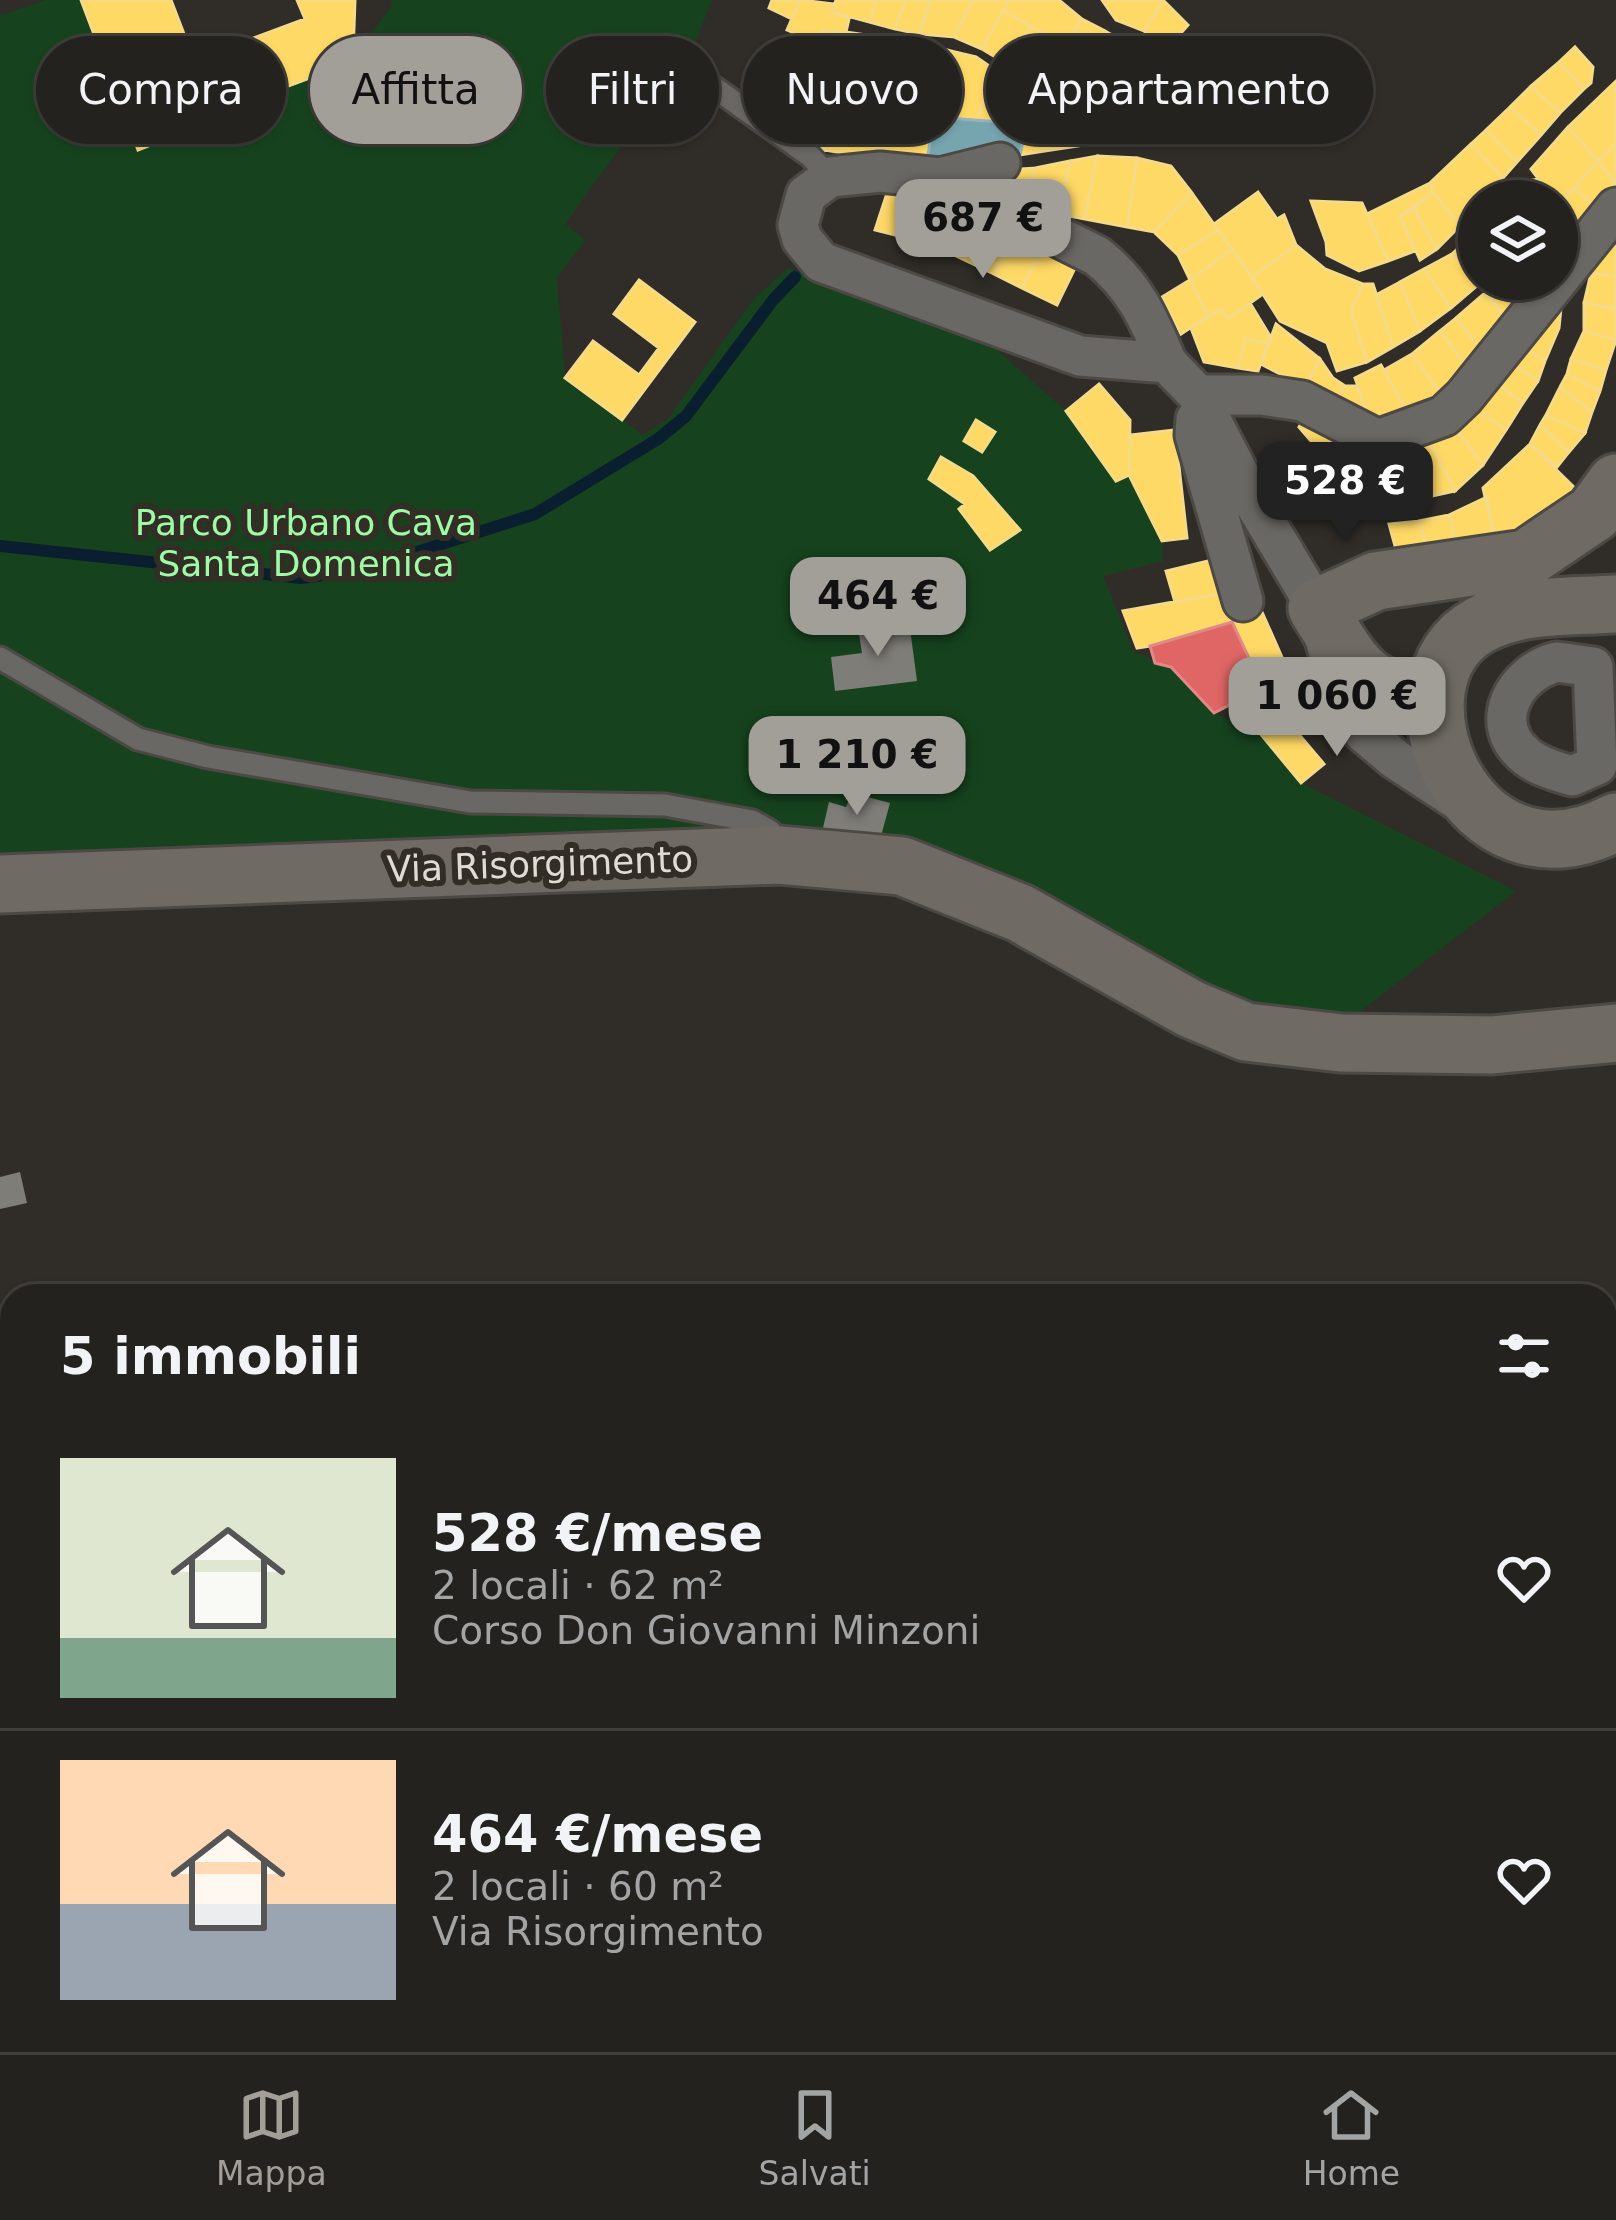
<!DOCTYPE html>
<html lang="it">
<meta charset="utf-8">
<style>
:root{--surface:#24221e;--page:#302f2b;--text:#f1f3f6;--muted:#a3a4a4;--line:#413f3c;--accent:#a29e98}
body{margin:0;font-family:"DejaVu Sans",sans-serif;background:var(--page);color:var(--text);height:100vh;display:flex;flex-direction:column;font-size:45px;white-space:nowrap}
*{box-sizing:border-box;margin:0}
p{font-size:39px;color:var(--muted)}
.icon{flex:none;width:66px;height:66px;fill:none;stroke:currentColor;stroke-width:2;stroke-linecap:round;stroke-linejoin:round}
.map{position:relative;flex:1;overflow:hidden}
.side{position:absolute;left:0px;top:1284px;width:1617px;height:768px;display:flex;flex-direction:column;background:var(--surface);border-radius:36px 36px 0 0;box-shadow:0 3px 9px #0004,0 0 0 3px var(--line)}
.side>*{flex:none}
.top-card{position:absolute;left:36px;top:36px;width:1545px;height:108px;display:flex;gap:24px}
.controls{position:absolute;left:1458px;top:180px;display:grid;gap:24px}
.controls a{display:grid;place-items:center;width:120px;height:120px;border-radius:50%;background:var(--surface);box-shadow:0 3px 9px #0004,0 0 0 3px var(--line);font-size:60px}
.price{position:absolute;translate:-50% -102px;padding:0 27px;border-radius:24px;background:var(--accent);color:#111;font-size:39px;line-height:78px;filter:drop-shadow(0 3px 6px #0008)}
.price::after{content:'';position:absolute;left:50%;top:72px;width:36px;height:27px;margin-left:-18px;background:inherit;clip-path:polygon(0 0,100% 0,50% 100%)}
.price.active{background:#222;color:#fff}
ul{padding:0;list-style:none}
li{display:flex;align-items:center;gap:36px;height:300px;padding:0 60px}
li+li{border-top:3px solid var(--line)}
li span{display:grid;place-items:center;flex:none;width:336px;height:240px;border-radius:0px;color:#555}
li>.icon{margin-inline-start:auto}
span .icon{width:144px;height:144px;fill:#fffc;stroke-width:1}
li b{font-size:51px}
h2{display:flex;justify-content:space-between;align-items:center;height:144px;padding:0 60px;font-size:51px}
.pill{padding:0 42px;border-radius:54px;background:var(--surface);box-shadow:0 3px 9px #0004,0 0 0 3px var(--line);font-size:42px;line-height:108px}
.pill.active{background:var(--accent);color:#111}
.tabs{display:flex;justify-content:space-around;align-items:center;height:168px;border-top:3px solid var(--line);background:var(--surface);font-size:33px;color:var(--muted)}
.tabs a{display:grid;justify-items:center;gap:6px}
.tabs .active{color:var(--accent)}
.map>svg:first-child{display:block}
.green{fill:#16431e}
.homes{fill:#ffd966;stroke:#f5da87;stroke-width:3}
.shops{fill:#e06666;stroke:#e08987;stroke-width:3}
.public{fill:#76a5af;stroke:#96b5ba;stroke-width:3}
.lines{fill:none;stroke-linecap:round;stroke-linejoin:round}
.stream{stroke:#091f2f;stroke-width:12}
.building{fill:#7f7d78}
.lane-casing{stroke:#4c4945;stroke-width:27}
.street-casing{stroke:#4c4945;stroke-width:45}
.secondary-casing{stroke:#4c4945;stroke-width:63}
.lane{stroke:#6a6864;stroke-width:21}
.street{stroke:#6a6864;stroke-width:39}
.secondary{stroke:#6f6a64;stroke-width:57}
.rail-casing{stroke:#65635f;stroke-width:14}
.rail{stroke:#332e25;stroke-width:9;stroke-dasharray:27;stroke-linecap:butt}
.labels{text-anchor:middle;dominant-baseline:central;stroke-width:12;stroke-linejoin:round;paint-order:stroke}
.park-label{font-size:36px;fill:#9dfba6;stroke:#332e25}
.street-label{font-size:36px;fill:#dfdbd5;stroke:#332e25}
</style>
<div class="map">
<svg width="1616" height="2052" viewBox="0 0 1616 2052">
<rect width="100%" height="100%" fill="#302d28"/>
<!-- green -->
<path class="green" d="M46 0H81L138 149 191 130 190 123 323 73 322 68 353 57 392 6 391 0H712L694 45 565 224 586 240 557 277 565 378 643 435 668 419 752 301 788 268 997 350 1066 411 1116 480 1129 475 1162 541 1163 561 1103 576 1133 651 1171 667 1214 713 1258 731 1301 783 1516 891 1344 1024 1256 1012 928 855 0 856V12L2 15Z"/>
<!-- homes -->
<path class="homes" d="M81 0H171L194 60 305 19 297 0H355L353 57 322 68 323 73 190 123 192 129 138 150Z
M772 0H800L792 19 769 8Z
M800 0 834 4 832 12 849 19 846 32 822 31 816 42 787 30Z
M836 0H876L869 22 832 12Z
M876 0H906L895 29 869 22Z
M906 0H931L919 34 895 29Z
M931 0H973L954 37 919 34Z
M973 0H1009L982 49 954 37Z
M1009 0H1059L1082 19 1066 45 1003 11Z
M1102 0H1163L1144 31 1116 20Z
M1163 0 1188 25 1165 51 1144 31Z
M1003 11 1031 26 1010 66 982 49Z
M1082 19 1105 31 1087 65 1061 52Z
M1031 26 1066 45 1046 85 1010 66Z
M822 31 846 32 921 43 903 89 845 69 821 102 796 84Z
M1105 31 1152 57 1128 77 1087 65Z
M921 43 955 52 938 89 950 90 942 117 884 116 892 85 903 89Z
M1575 47 1593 67 1591 83 1584 89 1559 62Z
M784 51 806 68 779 112 755 95Z
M955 52 976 57 998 72 976 120 942 117 950 90 938 89Z
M1061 52 1095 68 1081 94 1046 85Z
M1152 57 1196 115 1170 130 1148 99 1127 114 1102 99Z
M1559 62 1584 89 1560 113 1531 86Z
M1095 68 1128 77 1102 99 1081 94Z
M845 69 870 78 824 150 803 129Z
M998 72 1013 83 999 122 976 120Z
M870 78 892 85 878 159 824 150Z
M1616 81V143L1598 161 1568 127Z
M1013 83 1034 98 1027 124 999 122Z
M796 84 821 102 803 129 779 112Z
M1531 86 1560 113 1541 135 1510 107Z
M1034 98 1051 105 1045 151 1020 155Z
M1051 105H1070L1116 121 1117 140 1045 151Z
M1510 107 1541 135 1517 162 1486 130Z
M884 116 934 117 927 161 878 159Z
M1568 127 1598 161 1558 205 1531 169Z
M1486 130 1517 162 1503 178 1471 144Z
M1616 143V184L1598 161Z
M1471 144 1503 178 1460 226 1433 192 1430 183Z
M1097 156 1137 158 1127 227 1085 219Z
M1097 156 1085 219 1058 214 1070 161Z
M1137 158 1171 166 1192 193 1154 232 1127 227Z
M1070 161 1058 214 1026 208 1035 168Z
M1598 161 1616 184V195L1599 210 1574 188Z
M1035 168 1026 208 987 178 1002 170Z
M1538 179 1555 201H1506L1524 182Z
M1430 183 1433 192 1400 216 1415 251 1388 261 1367 214Z
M890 184 942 189 932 210 941 215 931 244 875 230Z
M1574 188 1604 215 1569 253 1557 240V207Z
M942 189 1014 228 994 274 931 244 941 215 932 210Z
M1258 192 1277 219 1284 215 1296 245 1252 277 1214 224Z
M1433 192 1460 226 1437 249 1414 209Z
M1192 193 1218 230 1178 255 1154 232Z
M1311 201 1362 203 1388 261 1359 271 1327 255 1326 242Z
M1414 209 1437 249 1420 260 1400 216Z
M1014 228 1044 243 1022 288 994 274Z
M1479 228V279H1484L1479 284 1452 254Z
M1218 230 1232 249 1190 280 1178 255Z
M1044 243 1079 260 1057 305 1022 288Z
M1606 244 1616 246V276L1591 273Z
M1296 245 1325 269 1363 284 1351 311 1367 362 1337 371 1327 343 1280 321 1252 277Z
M1232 249 1263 294 1228 319 1221 309 1208 316 1190 280Z
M1452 254 1479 284 1451 308 1424 269Z
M1424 269 1451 308 1420 331 1400 282Z
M1591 273 1616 276 1615 308 1584 303Z
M1484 279H1545L1511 324 1479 284Z
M639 280 695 322 622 420 565 378 593 341 639 375 659 348 614 314Z
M1190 280 1208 316 1181 334 1162 297Z
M1400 282 1420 331 1393 347 1376 295Z
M1363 284H1373L1393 347 1367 362 1351 311Z
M1485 293 1511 324 1487 357 1456 318Z
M1562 298 1559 328 1545 361 1516 342Z
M1250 303 1270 336 1268 343 1245 339 1238 368 1204 362 1191 328 1221 309 1228 319Z
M1584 303 1616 309V340L1584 331Z
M1456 318 1487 357 1473 375 1440 331Z
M1276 324 1320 359 1305 387 1261 364Z
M1440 331 1473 375 1446 401 1412 354Z
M1584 331 1616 340 1606 370 1571 359Z
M1245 339 1268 343 1258 371 1238 368Z
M1516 342 1545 361 1538 381 1504 358Z
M1412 354 1446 401 1413 422 1384 370Z
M1504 358 1538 381 1523 403 1489 378Z
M1320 359 1333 378 1345 386 1334 402 1305 387Z
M1571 359 1606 370 1600 391 1567 374Z
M1381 365 1413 422 1375 434 1355 378Z
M1567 374 1600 391 1592 412 1560 387Z
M1489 378 1523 403 1506 430 1470 404Z
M1099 384 1130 420 1129 475 1116 481 1066 411Z
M1345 386H1357L1375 434 1334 402Z
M1560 387 1592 412 1585 433 1546 415Z
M1470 404 1506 430 1483 465 1454 426Z
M1309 410 1369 447 1356 478 1316 447 1299 427Z
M1546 415 1585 433 1569 452 1540 425Z
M976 420 995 432 982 452 964 441Z
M1540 425 1569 452 1557 467 1530 444Z
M1454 426 1483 465 1455 491 1426 435Z
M1175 430 1187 538 1162 541 1129 475 1130 435Z
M1426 435 1455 491 1414 500 1404 472 1399 473 1394 446Z
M1530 444 1580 493 1496 546 1483 488Z
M1394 446 1399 473 1404 472 1416 507 1402 509 1399 503 1349 492 1369 447Z
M941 457 973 476 1020 530 990 550 959 509 965 504 929 479Z
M1487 497 1496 546 1458 551 1449 515Z
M1449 515 1458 551 1429 555 1419 521Z
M1419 521 1429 555 1398 557 1389 524Z
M1216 559 1224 593 1175 602 1166 571Z
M1224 593 1232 622 1150 646 1137 648 1123 611Z
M1262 612 1289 673 1263 688 1232 622Z
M1280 712 1324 764 1301 783 1258 731Z"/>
<!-- shops -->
<path class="shops" d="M1232 622 1263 688 1214 713 1171 667 1155 663 1150 646Z"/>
<!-- public -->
<path class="public" d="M934 117 1027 124 1020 155 927 161Z"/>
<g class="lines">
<!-- stream -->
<path class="stream" d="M0 546 301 578 361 570 535 514 658 439 686 416 773 300 795 277"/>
</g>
<!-- building -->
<path class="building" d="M909 621 917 681 835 691 831 657 862 653 858 628Z
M852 793 890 803 880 840 822 832 829 802 846 807Z
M20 1172 27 1203 0 1209V1177Z"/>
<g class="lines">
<!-- lane casing -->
<g class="lane-casing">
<path id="lane" d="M694 73 810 156 830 177
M0 658 138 739 208 757 470 802 665 805 752 821 770 831 776 849
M0 1842 12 1827
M330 2040 343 2052"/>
</g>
<!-- street casing -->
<g class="street-casing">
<path id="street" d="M940 178 1000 163
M1167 363C1149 319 1135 286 1097 256L940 178 880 172 830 177 806 195 798 225 802 239 821 262 1080 356 1167 363 1198 395 1252 499 1317 608 1342 703 1363 732 1395 759 1465 805
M1198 395H1262L1302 401 1378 440 1444 416 1464 397 1616 208
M1196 419 1195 435 1243 601
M1557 662 1593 667 1597 765 1572 776C1556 771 1540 767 1527 757 1485 724 1515 672 1557 662Z"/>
</g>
<!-- secondary casing -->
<g class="secondary-casing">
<path id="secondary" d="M1616 604C1571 607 1520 603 1480 625 1376 681 1466 902 1616 822
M1435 697C1362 693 1353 665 1317 608L1376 581 1526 559 1594 513 1616 483
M0 884 779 855 902 866 1020 913 1191 1009 1246 1032 1341 1043 1492 1045 1616 1033"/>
</g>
<!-- lane -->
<use href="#lane" class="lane"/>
<!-- street -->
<use href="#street" class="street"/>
<!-- secondary -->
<use href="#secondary" class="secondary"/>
<!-- rail casing -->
<g class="rail-casing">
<path id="rail" d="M0 1560 12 1559
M1191 2040 1203 2052"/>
</g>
<!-- rail -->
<use href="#rail" class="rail"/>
</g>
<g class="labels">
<!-- park labels -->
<g class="park-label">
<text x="306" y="522">Parco Urbano Cava<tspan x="306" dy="41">Santa Domenica</tspan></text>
</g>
<!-- street labels -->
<g class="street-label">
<text transform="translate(540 864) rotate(-2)">Via Risorgimento</text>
</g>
</g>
</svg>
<div class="controls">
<a><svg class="icon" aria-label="layers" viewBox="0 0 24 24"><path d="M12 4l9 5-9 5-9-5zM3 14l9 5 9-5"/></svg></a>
</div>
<b class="price" style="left:983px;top:281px">687 €</b>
<b class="price active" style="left:1345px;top:544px">528 €</b>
<b class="price" style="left:878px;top:659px">464 €</b>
<b class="price" style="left:1337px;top:759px">1 060 €</b>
<b class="price" style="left:857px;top:818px">1 210 €</b>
<div class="top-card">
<a class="pill">Compra</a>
<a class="pill active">Affitta</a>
<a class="pill">Filtri</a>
<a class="pill">Nuovo</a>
<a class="pill">Appartamento</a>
</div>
<section class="side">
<h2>5 immobili<svg class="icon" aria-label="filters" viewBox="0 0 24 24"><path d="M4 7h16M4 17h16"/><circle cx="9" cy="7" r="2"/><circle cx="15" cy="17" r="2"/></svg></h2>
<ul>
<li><span style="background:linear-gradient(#dfe7d0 75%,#7fa58c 0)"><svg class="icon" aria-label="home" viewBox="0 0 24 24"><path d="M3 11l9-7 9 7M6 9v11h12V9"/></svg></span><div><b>528 €/mese</b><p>2 locali · 62 m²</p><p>Corso Don Giovanni Minzoni</p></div><svg class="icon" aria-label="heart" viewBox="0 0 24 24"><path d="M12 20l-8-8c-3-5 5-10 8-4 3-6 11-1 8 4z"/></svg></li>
<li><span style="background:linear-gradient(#ffd9b3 60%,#9aa5b1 0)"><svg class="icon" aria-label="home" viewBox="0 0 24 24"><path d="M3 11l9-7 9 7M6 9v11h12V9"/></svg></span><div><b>464 €/mese</b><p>2 locali · 60 m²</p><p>Via Risorgimento</p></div><svg class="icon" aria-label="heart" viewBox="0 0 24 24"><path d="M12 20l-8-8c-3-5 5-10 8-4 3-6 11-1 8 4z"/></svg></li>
</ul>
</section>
</div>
<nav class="tabs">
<a class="active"><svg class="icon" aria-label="map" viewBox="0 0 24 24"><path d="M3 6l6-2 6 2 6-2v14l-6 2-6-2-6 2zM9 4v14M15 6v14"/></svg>Mappa</a>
<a><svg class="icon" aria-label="saved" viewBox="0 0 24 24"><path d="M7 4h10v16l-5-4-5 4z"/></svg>Salvati</a>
<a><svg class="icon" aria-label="home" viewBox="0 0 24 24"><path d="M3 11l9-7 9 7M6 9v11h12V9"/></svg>Home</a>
</nav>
